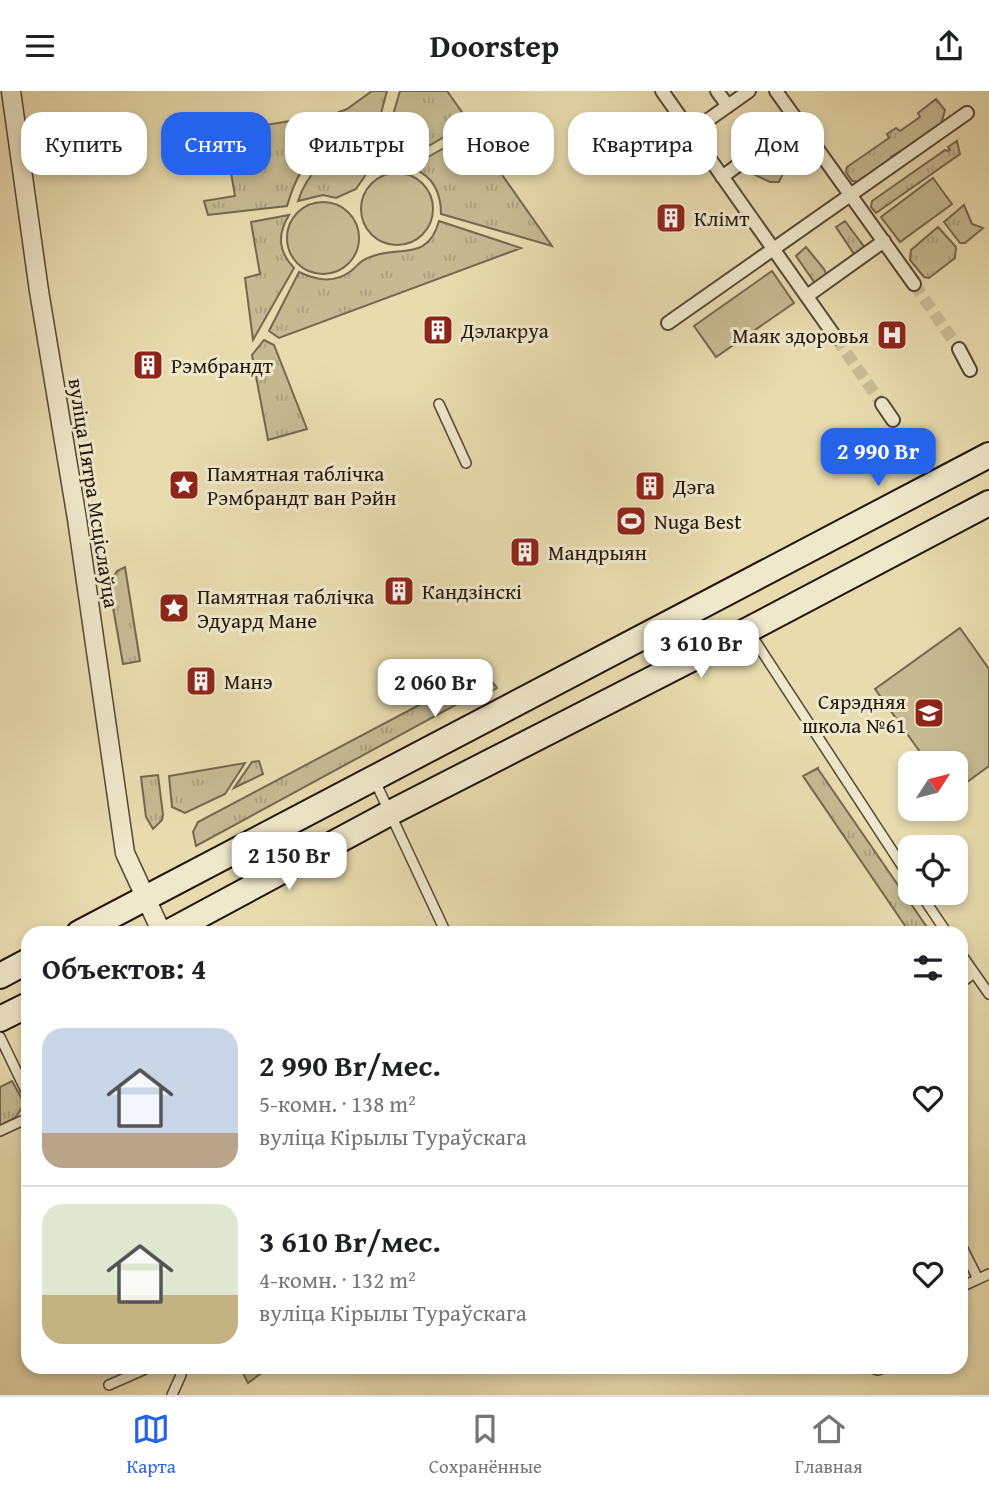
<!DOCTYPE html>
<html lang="ru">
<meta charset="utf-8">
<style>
:root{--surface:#fff;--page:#f6f6f6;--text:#202124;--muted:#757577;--line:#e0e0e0;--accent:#2563eb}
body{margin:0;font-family:"Gentium Book Plus",serif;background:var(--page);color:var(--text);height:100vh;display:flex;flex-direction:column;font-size:26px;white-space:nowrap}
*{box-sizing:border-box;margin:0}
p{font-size:23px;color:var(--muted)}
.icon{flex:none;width:38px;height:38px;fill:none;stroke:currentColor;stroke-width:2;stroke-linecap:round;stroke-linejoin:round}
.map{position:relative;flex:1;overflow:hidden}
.side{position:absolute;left:21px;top:835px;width:947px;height:448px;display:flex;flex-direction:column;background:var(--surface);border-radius:21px;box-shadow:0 4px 10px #0003}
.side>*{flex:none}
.hud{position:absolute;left:21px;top:21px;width:948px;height:63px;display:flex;gap:14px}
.needle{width:46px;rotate:54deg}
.controls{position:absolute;left:898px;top:660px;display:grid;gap:14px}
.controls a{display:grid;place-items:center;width:70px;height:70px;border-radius:14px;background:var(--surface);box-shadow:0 4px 10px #0003;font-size:35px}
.price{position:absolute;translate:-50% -60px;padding:0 16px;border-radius:14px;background:#fff;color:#222;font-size:23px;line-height:46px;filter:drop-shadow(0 2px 4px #0008)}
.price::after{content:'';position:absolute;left:50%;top:42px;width:21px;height:16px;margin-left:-10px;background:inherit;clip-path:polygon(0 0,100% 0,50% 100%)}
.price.selected{background:var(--accent);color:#fff}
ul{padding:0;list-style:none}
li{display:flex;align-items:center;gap:21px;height:175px;padding:0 21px}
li+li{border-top:2px solid var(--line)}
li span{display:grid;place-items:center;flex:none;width:196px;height:140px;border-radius:21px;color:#555}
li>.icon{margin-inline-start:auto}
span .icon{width:84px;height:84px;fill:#fffc;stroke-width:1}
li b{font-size:30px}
h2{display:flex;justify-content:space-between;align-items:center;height:84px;padding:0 21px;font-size:30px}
.tag{padding:0 24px;border-radius:21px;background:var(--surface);box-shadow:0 4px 10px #0003;font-size:24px;line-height:63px}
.tag.selected{background:var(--accent);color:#fff}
header{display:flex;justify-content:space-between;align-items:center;height:91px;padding:0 21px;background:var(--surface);font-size:32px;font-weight:800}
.tabs{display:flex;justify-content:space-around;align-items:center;height:98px;border-top:2px solid var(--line);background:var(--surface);font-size:19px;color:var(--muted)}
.tabs a{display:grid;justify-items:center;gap:4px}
.tabs .selected{color:var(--accent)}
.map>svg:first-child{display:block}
.grass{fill:url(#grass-tufts);stroke:#746850;stroke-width:2}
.forest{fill:url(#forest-firs);stroke:#746850;stroke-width:2}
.park{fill:#c6ba93;stroke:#746850;stroke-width:2}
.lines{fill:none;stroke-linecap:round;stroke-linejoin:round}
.pedestrian-tunnel{stroke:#cabe97;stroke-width:12;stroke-dasharray:12 6;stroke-linecap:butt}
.service-casing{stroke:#544735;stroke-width:12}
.pedestrian-casing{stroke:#544735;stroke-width:16}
.minor-casing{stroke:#544735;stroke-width:21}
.secondary-casing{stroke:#22150c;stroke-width:28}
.service{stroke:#f0e8cb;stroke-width:9}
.pedestrian{stroke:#f0e8cb;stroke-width:12}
.minor{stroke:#f0e8cb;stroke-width:18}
.secondary{stroke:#f0e8cb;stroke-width:24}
.labels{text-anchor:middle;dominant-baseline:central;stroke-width:6;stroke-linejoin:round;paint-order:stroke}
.poi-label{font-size:21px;fill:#22150c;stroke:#f0e8cb;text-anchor:start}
.street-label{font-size:21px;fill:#22150c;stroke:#f0e8cb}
</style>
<header><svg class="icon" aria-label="menu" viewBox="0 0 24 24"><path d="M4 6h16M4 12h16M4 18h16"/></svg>Doorstep<svg class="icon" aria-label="share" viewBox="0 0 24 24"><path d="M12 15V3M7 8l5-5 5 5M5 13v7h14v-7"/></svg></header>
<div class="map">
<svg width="989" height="1304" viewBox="0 0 989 1304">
<defs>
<pattern id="grass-tufts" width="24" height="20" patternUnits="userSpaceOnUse" patternTransform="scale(1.75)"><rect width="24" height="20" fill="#c6ba93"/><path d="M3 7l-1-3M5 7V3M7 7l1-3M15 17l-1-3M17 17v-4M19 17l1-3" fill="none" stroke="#aa9f7e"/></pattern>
<pattern id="forest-firs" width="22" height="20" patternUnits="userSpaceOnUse" patternTransform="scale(1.75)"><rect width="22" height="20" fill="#c6ba93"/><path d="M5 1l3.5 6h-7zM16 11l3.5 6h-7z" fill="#aa9f7e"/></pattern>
</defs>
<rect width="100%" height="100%" fill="#e8dcaf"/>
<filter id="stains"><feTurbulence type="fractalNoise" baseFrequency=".00286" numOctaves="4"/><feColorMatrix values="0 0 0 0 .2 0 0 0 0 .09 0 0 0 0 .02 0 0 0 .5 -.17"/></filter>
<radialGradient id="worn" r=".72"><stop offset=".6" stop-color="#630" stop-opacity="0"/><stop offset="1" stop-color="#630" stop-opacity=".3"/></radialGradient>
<!-- grass -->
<path class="grass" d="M372 0H387L373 52 350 47 338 50 331 24 347 18Z
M400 0H447L469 31 410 66 399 58 384 54Z
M936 8 945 19 940 37 901 64 899 61 891 66 892 70 861 91 852 90 846 81 847 76 889 47 887 43 896 37 900 40 920 26 918 22Z
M320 25 325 53C303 74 296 85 287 115L208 124 204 110 235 105 224 41Z
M748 30 754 31 766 40 764 43C753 39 744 46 743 58L739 59 735 41 738 34Z
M472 41 552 155 441 123C441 103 434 86 414 78V74Z
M957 50 960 63 876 122 871 116 872 110 945 59 947 60 950 59 948 56Z
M352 60 390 68 402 74H384L367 82 356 98 336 107 323 104 298 110C307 83 323 67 352 60Z
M781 63 784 65 786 76 779 91H770L755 84 757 79C773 82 775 73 781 63Z
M964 114 972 133 983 137 965 152H960L944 131Z
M289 124C277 144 278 160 294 177L253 249 245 187 260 183 251 131Z
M439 130 521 157 279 247 269 240 299 181C316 189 334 193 351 180 359 173 362 168 373 165 401 155 428 170 439 130Z
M845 130 871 165 867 170 856 166 836 136Z
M938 136 956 156 955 167 929 187 924 186 910 169 911 159Z
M806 156 824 178 829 190 819 198 796 165Z
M264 249 274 254 307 338 268 349 252 264Z
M125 476 140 570 123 573 109 494 117 480Z
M474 585C485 585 491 588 497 597L488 602 481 600 196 755 193 741 198 731Z
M259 670 263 683 234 697 252 671Z
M245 672 225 703 185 722 172 716 169 685Z
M818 677V678L931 842H910L803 685Z
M158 684 163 724 162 729 153 738 146 726 141 686Z
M12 990 22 1008 23 1015 15 1027 0 1034V996Z"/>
<!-- forest -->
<path class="forest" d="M240 1276H270L248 1292Z"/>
<!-- park -->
<path class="park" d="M361 118a36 36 0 1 1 72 0a36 36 0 1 1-72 0Z
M933 87 952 113 900 151 881 126Z
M287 147a36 36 0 1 1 72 0a36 36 0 1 1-72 0Z
M772 180 794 212 716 266 694 235Z
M960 537 989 578V675L956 699V672H928L875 598Z"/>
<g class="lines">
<!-- pedestrian-tunnel -->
<path class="pedestrian-tunnel" d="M914 193 959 258
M836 247 882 313"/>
<!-- service casing -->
<g class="service-casing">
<path id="service" d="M439 313 466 372
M748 539 910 787
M374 688 446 842
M920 802 947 842
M961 863 989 903
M961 892 974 882
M0 946 28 1004
M0 1040 28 1027
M961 1154 978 1188
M961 1196 989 1183
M868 1276 878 1279 885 1276
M109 1294 150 1276
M172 1304 181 1284 178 1276"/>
</g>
<!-- pedestrian casing -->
<g class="pedestrian-casing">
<path id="pedestrian" d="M662 0 836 247
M717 0 728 15
M776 0 914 193
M691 41 749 0
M722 86 798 30
M807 205 884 150
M668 232 967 22
M959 258 970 279
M882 313 893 329"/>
</g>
<!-- minor casing -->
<g class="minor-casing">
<path id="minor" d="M11 0 39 200 77 428 125 762 162 842"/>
</g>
<!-- secondary casing -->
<g class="secondary-casing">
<path id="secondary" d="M79 842 989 364
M167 842 390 722 748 539 989 412
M0 885 28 870
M0 928 28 914"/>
</g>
<!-- service -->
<use href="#service" class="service"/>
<!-- pedestrian -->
<use href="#pedestrian" class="pedestrian"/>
<!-- minor -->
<use href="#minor" class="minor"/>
<!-- secondary -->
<use href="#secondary" class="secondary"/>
</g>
<!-- icons -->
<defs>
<g id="building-square" transform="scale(1.575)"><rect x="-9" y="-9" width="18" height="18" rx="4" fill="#8f2418" stroke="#f0e8cb"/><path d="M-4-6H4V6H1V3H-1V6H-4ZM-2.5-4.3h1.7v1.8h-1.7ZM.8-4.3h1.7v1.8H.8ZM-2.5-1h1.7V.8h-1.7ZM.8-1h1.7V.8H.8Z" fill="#fff"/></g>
<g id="hospital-square" transform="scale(1.575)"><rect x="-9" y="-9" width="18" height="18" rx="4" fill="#8f2418" stroke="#f0e8cb"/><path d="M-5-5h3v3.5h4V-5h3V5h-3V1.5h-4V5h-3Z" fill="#fff"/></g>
<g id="sight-square" transform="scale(1.575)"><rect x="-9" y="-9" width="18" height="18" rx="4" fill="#8f2418" stroke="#f0e8cb"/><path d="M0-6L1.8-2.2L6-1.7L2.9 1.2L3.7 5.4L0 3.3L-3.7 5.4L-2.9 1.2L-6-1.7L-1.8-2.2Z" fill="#fff"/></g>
<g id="stadium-square" transform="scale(1.575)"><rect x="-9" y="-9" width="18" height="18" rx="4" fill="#8f2418" stroke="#f0e8cb"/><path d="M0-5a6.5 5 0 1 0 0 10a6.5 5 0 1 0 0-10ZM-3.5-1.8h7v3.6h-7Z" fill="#fff"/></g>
<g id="school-square" transform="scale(1.575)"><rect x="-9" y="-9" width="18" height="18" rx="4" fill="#8f2418" stroke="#f0e8cb"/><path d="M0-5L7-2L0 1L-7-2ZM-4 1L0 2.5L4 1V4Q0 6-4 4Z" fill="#fff"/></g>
</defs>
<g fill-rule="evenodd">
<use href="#building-square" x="671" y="127"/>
<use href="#building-square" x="438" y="239"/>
<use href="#hospital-square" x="892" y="244"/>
<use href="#building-square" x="148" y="274"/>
<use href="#sight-square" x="184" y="394"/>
<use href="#building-square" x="650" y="395"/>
<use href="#stadium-square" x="631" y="430"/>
<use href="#building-square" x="525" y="461"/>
<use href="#building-square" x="399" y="500"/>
<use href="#sight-square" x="174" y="517"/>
<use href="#building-square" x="201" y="590"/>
<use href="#school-square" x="929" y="622"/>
</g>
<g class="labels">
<!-- poi labels -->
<g class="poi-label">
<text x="694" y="127">Клімт</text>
<text x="461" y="239">Дэлакруа</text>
<text x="869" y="244" text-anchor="end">Маяк здоровья</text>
<text x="171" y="274">Рэмбрандт</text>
<text x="207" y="382">Памятная таблічка<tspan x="207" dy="24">Рэмбрандт ван Рэйн</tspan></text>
<text x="673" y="395">Дэга</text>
<text x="654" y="430">Nuga Best</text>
<text x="548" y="461">Мандрыян</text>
<text x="422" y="500">Кандзінскі</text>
<text x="197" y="505">Памятная таблічка<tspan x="197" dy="24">Эдуард Мане</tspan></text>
<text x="224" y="590">Манэ</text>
<text x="906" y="610" text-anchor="end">Сярэдняя<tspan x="906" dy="24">школа №61</tspan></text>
</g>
<!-- street labels -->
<g class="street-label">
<text transform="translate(94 402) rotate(81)">вуліца Пятра Мсціслаўца</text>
</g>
</g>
<rect width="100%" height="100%" filter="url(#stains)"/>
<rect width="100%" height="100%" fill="url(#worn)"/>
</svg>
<div class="controls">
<a><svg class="needle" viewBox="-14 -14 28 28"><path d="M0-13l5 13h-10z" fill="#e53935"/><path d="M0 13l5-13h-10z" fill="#757577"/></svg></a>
<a><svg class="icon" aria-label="locate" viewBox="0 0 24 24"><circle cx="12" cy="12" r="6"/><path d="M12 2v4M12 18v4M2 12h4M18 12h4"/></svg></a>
</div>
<b class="price selected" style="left:878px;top:397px">2 990 Br</b>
<b class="price" style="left:701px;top:589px">3 610 Br</b>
<b class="price" style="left:435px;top:628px">2 060 Br</b>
<b class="price" style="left:289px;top:801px">2 150 Br</b>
<div class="hud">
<a class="tag">Купить</a>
<a class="tag selected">Снять</a>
<a class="tag">Фильтры</a>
<a class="tag">Новое</a>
<a class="tag">Квартира</a>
<a class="tag">Дом</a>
</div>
<section class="side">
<h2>Объектов: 4<svg class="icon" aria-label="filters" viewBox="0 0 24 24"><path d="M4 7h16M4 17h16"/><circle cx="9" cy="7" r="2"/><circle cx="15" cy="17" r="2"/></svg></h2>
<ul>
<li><span style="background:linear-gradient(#c9d6e8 75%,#b9a48a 0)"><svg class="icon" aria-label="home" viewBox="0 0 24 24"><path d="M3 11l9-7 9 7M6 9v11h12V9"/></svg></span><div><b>2 990 Br/мес.</b><p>5-комн. · 138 m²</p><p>вуліца Кірылы Тураўскага</p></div><svg class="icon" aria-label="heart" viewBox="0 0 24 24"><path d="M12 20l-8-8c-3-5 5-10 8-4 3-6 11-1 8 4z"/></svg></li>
<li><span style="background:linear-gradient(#dfe7d0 65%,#c2b280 0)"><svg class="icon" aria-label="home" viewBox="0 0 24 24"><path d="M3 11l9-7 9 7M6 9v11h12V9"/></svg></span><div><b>3 610 Br/мес.</b><p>4-комн. · 132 m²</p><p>вуліца Кірылы Тураўскага</p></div><svg class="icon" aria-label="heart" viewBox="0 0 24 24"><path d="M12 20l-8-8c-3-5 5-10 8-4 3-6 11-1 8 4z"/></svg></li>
</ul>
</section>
</div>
<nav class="tabs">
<a class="selected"><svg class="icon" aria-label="map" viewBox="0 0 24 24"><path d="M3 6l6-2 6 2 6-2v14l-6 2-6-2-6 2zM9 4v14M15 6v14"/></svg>Карта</a>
<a><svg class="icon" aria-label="saved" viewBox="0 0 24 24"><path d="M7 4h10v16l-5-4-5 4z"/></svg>Сохранённые</a>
<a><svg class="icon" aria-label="home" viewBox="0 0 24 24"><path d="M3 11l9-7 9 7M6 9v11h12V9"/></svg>Главная</a>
</nav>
